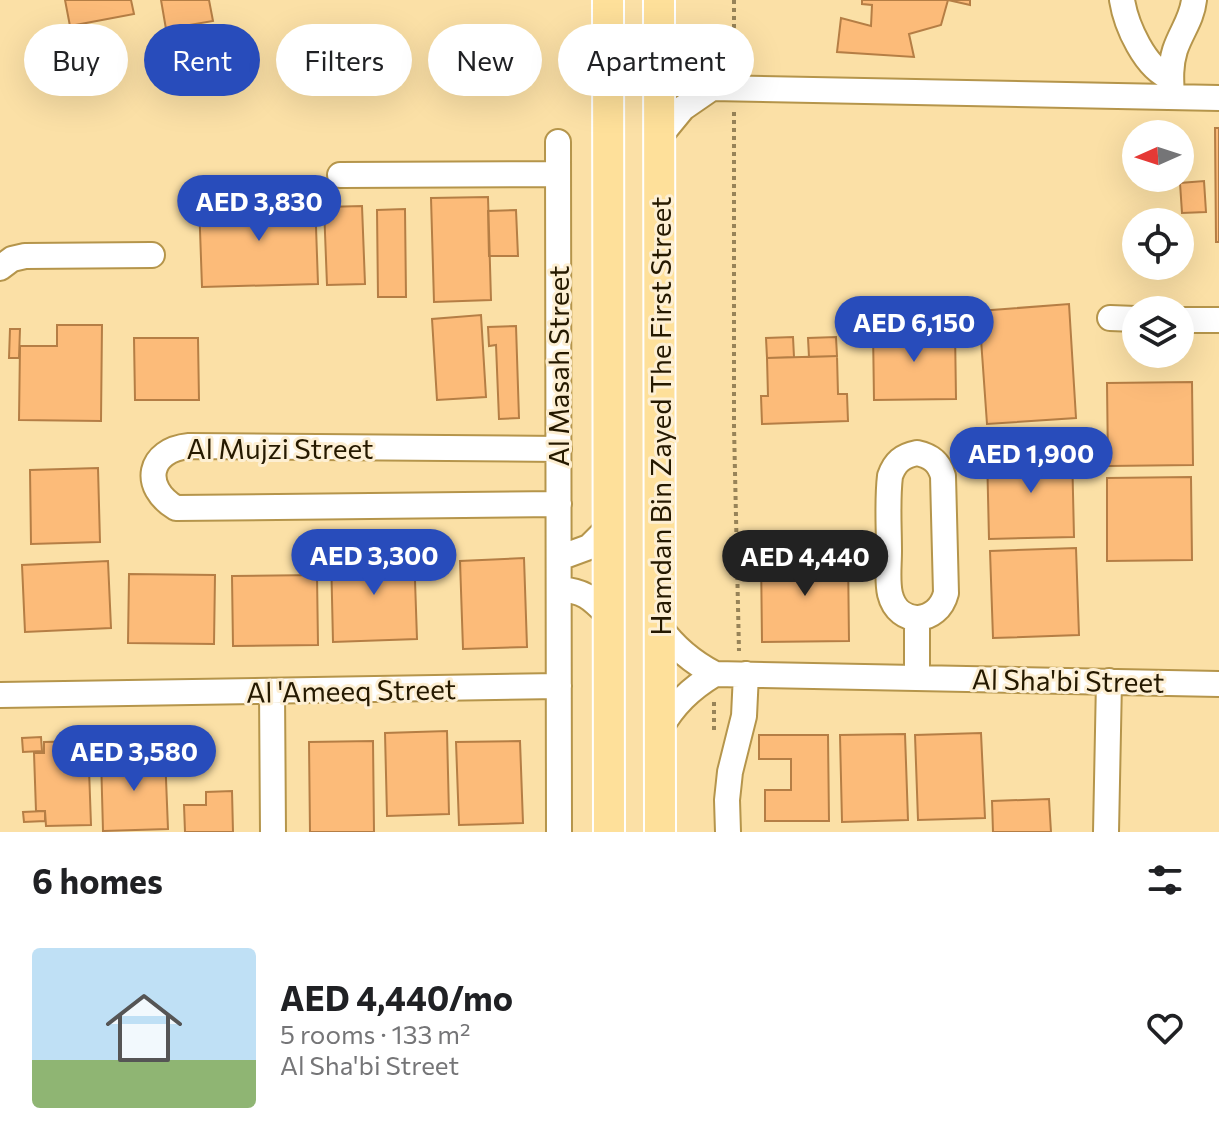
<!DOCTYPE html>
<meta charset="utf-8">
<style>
:root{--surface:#fff;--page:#f6f6f6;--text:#202124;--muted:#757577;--line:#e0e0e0;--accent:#284cbb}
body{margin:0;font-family:Commissioner,sans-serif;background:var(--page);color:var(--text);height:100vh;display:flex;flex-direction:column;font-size:30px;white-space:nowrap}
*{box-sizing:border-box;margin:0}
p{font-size:26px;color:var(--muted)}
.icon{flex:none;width:44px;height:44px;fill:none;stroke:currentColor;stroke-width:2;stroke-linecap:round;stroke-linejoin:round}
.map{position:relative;height:832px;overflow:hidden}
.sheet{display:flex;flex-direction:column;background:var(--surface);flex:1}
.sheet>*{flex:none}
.guide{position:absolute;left:24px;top:24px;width:800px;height:72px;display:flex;gap:16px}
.needle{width:52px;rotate:267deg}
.fabs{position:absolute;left:1122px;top:120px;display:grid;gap:16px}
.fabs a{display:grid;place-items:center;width:72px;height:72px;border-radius:50%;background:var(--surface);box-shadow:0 8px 32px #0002;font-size:40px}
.price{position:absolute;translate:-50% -68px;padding:0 18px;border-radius:28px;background:var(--accent);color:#fff;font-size:26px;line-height:52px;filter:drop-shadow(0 2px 4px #0008)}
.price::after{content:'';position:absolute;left:50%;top:48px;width:24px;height:18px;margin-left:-12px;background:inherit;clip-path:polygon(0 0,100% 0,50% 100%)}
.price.selected{background:#222;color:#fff}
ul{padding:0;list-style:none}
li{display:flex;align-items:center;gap:24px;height:200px;padding:0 32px}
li+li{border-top:2px solid var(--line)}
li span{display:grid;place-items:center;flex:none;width:224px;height:160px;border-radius:8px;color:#555}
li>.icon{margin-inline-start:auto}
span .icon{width:96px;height:96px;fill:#fffc;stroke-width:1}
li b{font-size:34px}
h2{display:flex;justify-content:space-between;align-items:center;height:96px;padding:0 32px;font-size:34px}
.chip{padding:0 28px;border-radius:36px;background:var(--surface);box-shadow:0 8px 32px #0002;font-size:28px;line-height:72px}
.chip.selected{background:var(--accent);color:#fff}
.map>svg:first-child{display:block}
.building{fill:#fcbb79;stroke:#b57e45;stroke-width:2}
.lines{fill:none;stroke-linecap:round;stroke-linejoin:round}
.minor-casing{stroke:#b5954b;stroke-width:28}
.major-casing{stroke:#fff;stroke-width:34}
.path{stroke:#978358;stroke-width:4;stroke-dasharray:4 4;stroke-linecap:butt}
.minor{stroke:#fff;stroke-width:24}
.major{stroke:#fee09a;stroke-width:30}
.labels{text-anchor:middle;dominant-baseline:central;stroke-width:6;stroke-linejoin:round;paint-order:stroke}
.street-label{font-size:28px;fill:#251900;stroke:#fdefd3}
</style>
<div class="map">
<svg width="1219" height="832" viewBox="0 0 1219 832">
<rect width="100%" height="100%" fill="#fbe0a6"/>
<!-- building -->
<path class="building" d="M65 0H131L134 14 70 26Z
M161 0H209L213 21 166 29Z
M862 0H970V5L948 0 941 25 909 34 914 57 837 52 841 18 871 26 872 5 862 4Z
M1215 128H1219V242H1216Z
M1204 181 1206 212 1182 213 1180 183Z
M488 197 491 300 434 302 431 198Z
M315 198 318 284 202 287 199 202Z
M362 206 365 284 327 285 324 207Z
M405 209 406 297H378L377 210Z
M516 210 518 256H489L488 211Z
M1069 304 1076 418 987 424 979 311Z
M481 315 486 397 437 400 432 319Z
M57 325H102L101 421 19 420 20 346H57Z
M516 326 519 418 499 419 496 345 489 346 488 327Z
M10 329H20L19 358H9Z
M955 329 956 399 874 400 873 330Z
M793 337 794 357 767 358 766 338Z
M836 337 837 356 809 357 808 338Z
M134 338H198L199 400H135Z
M837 356 838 394H847L848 421 762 424 761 396H768L767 358Z
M1192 382 1193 465 1108 466 1107 383Z
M1072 450 1074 537 989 539 987 453Z
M98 468 100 542 31 544 30 470Z
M1191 477 1192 560 1107 561V478Z
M1076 548 1079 635 993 638 990 551Z
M414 551 417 639 333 642 331 554Z
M848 554 849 641 762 642 761 555Z
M524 558 527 647 463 649 460 561Z
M108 561 111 628 25 632 22 565Z
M129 574 215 575 214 644 128 643Z
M317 575 318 645 233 646 232 576Z
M447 731 449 814 387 816 385 733Z
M981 733 985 818 918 820 915 735Z
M905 734 908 820 842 822 840 735Z
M759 735H828L829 821H765V790H791V759H759Z
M41 737 42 751 23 752 22 738Z
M88 741 91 825 46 826 45 811H36L34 753H44V742Z
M373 741 374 832H310L309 742Z
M520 741 523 823 459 825 456 742Z
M165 754 168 829 103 831 101 757Z
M232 791 233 832H185L184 805H206V792Z
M1049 799 1051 832H993L992 801Z
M45 811V821L24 822 23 812Z"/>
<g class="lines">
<!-- minor casing -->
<g class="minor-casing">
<path id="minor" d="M1122 0C1126 25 1145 69 1171 78
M659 40 683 66 712 88
M1172 97C1171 80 1170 66 1175 50 1181 32 1192 19 1194 0
M660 136 683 108 712 88 1219 98
M558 142 559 832
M340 175 558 174
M0 268 12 259 25 256 152 255
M1110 318 1136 319
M1180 320H1219
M559 449 189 446C148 450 141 487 176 508L559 504
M917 453C931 456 939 462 943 476L946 593C938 625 898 627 890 594 887 581 889 565 889 551 889 526 887 501 890 476 895 462 902 456 917 453Z
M559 558 589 547 609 527
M559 589C585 591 591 598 609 616
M660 627C675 648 692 662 715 674L1219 684
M917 677V618
M272 691 273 832
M0 695 559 686
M660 729C674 705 690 689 715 674
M728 832 727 800 730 772 744 716 746 674
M1106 832 1109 681"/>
</g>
<!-- major casing -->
<g class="major-casing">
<path id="major" d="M608 0 609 832
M659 0 660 832"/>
</g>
<!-- path -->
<path class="path" d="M734 0V67
M734 112V427L739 651
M714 702V730"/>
<!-- minor -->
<use href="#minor" class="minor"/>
<!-- major -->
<use href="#major" class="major"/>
</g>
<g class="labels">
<!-- street labels -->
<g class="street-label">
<text transform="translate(558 366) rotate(-90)">Al Masah Street</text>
<text transform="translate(660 416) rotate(-90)">Hamdan Bin Zayed The First Street</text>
<text x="280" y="448">Al Mujzi Street</text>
<text transform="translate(1068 680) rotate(1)">Al Sha'bi Street</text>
<text transform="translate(351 690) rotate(-1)">Al 'Ameeq Street</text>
</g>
</g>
</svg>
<div class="fabs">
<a><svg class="needle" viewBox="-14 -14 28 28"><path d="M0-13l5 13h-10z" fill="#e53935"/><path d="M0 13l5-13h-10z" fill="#757577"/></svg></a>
<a><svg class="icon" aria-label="locate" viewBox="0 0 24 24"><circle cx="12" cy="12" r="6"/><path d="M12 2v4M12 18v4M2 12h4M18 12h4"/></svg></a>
<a><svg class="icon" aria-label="layers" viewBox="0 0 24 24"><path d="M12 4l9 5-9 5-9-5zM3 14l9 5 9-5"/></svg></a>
</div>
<b class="price" style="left:259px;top:243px">AED 3,830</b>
<b class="price" style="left:914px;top:364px">AED 6,150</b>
<b class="price" style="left:1031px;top:495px">AED 1,900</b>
<b class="price" style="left:374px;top:597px">AED 3,300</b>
<b class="price selected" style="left:805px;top:598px">AED 4,440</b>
<b class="price" style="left:134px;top:793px">AED 3,580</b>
<div class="guide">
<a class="chip">Buy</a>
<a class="chip selected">Rent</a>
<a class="chip">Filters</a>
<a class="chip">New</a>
<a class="chip">Apartment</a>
</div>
</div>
<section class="sheet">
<h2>6 homes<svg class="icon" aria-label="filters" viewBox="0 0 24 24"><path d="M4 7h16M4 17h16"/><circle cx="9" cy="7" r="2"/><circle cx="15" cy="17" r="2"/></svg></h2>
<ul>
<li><span style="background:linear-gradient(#bfe0f5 70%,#8fb573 0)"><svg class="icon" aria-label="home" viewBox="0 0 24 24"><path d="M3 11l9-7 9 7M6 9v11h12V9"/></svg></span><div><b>AED 4,440/mo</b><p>5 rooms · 133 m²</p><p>Al Sha'bi Street</p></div><svg class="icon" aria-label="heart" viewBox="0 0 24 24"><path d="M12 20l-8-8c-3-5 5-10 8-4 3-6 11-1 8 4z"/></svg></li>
</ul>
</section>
